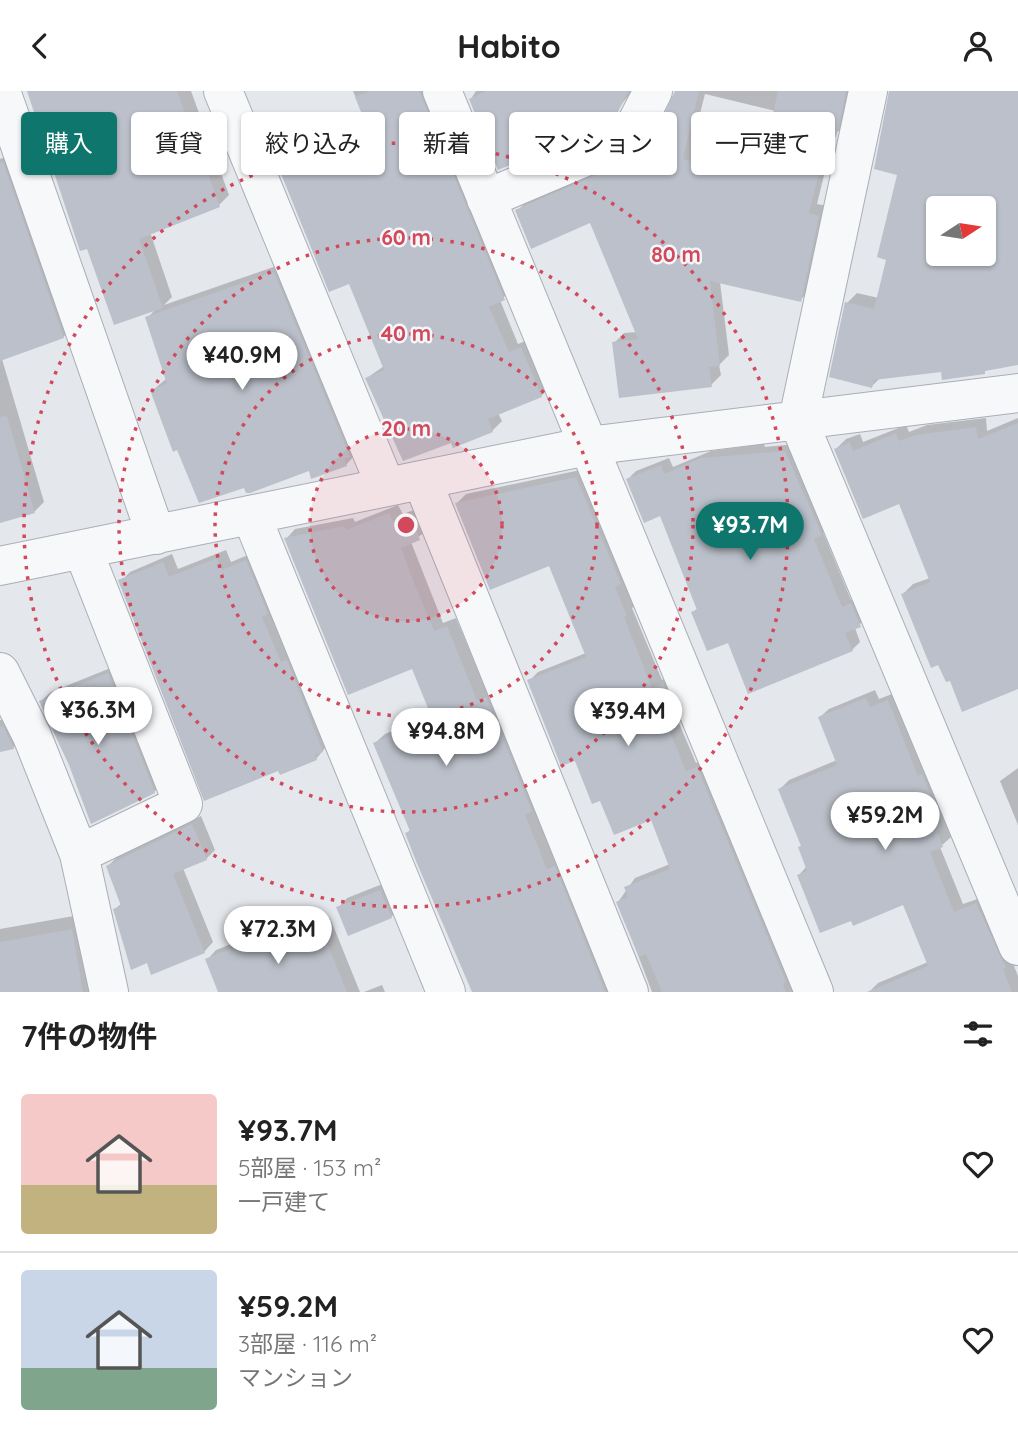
<!DOCTYPE html>
<html lang="ja">
<meta charset="utf-8">
<style>
:root{--surface:#fff;--page:#f2f2f2;--text:#222;--muted:#767676;--line:#e0e0e0;--accent:#0f766e}
body{margin:0;font-family:Quicksand,"Noto Sans JP",sans-serif;background:var(--page);color:var(--text);height:100vh;display:flex;flex-direction:column;font-size:26px;white-space:nowrap}
*{box-sizing:border-box;margin:0}
p{font-size:23px;color:var(--muted)}
.icon{flex:none;width:38px;height:38px;fill:none;stroke:currentColor;stroke-width:2;stroke-linecap:round;stroke-linejoin:round}
.map{position:relative;height:901px;overflow:hidden}
.sheet{display:flex;flex-direction:column;background:var(--surface);flex:1}
.sheet>*{flex:none}
.hud{position:absolute;left:21px;top:21px;width:976px;height:63px;display:flex;gap:14px}
.needle{width:46px;rotate:78deg}
.controls{position:absolute;left:926px;top:105px;display:grid;gap:14px}
.controls a{display:grid;place-items:center;width:70px;height:70px;border-radius:7px;background:var(--surface);box-shadow:0 2px 5px #0004;font-size:35px}
.price{position:absolute;translate:-50% -60px;padding:0 16px;border-radius:24px;background:#fff;color:#222;font-size:23px;line-height:46px;filter:drop-shadow(0 2px 4px #0008)}
.price::after{content:'';position:absolute;left:50%;top:42px;width:21px;height:16px;margin-left:-10px;background:inherit;clip-path:polygon(0 0,100% 0,50% 100%)}
.price.active{background:var(--accent);color:#fff}
ul{padding:0;list-style:none}
li{display:flex;align-items:center;gap:21px;height:175px;padding:0 21px}
li+li{border-top:2px solid var(--line)}
li span{display:grid;place-items:center;flex:none;width:196px;height:140px;border-radius:7px;color:#555}
li>.icon{margin-inline-start:auto}
span .icon{width:84px;height:84px;fill:#fffc;stroke-width:1}
li b{font-size:30px}
h2{display:flex;justify-content:space-between;align-items:center;height:84px;padding:0 21px;font-size:30px}
.chip{padding:0 24px;border-radius:7px;background:var(--surface);box-shadow:0 2px 5px #0004;font-size:24px;line-height:63px}
.chip.active{background:var(--accent);color:#fff}
header{display:flex;justify-content:space-between;align-items:center;height:91px;padding:0 21px;background:var(--surface);font-size:32px;font-weight:700}
.map>svg:first-child{display:block}
.shadow{fill:#0003;fill-rule:evenodd}
.building{fill:#bbc0ca;fill-rule:evenodd}
.lines{fill:none;stroke-linecap:round;stroke-linejoin:round}
.street-casing{stroke:#a9aeb7;stroke-width:40}
.street{stroke:#f7f8fa;stroke-width:38}
.ring{fill:none;stroke:#d1495b;stroke-width:3.5;stroke-dasharray:3.5 7}
.centre{fill:#d1495b;stroke:#f4f6f9;stroke-width:3.5}
.ring-label{font-size:21px;text-anchor:middle;font-weight:bold;fill:#d1495b;stroke:#f4f6f9;stroke-width:5;stroke-linejoin:round;paint-order:stroke}
</style>
<header><svg class="icon" aria-label="back" viewBox="0 0 24 24"><path d="M15 5l-7 7 7 7"/></svg>Habito<svg class="icon" aria-label="person" viewBox="0 0 24 24"><circle cx="12" cy="8" r="4"/><path d="M4 21q1-7 8-7t8 7"/></svg></header>
<div class="map">
<svg width="1018" height="901" viewBox="0 0 1018 901">
<rect width="100%" height="100%" fill="#e4e7ec"/>
<!-- shadow -->
<path class="shadow" d="M28 0H191L229 104 219 114 150 141 172 206 164 214 285 172 356 363 346 374 310 378 245 395 178 357 152 300 167 287 147 227 156 218Z
M353 0H432L513 199 500 209 518 253 530 248 550 296 541 305 498 322 502 330 492 340 452 350 388 338 367 287 384 275 350 190 275 63 284 54 362 22Z
M476 0H632L615 22 471 8Z
M676 0H854L845 34 834 44 817 113 828 115 810 200 800 209 720 191 729 264 719 274 721 284 711 294 614 252 624 242 637 241 591 130 517 120 527 110 639 62 656 46ZM705 3 776 20 763 76 691 58Z
M891 0H1018V272L988 278 984 281 942 279 880 287 872 295 847 212 857 202 879 207 888 167 899 82ZM938 117H984V163H938Z
M12 63 73 237 63 246 2 268 44 411 34 421 0 431V68Z
M986 327 987 340 1018 327V596L951 587 903 503 913 493 930 487 900 411 836 358 846 348 860 343 863 351 906 334 909 341 927 334Z
M764 353 765 356 796 353 830 434 823 441 851 509 860 505 868 526 855 537 860 551 852 559 729 549 693 521 698 517 661 423 628 388 636 380 669 367 673 376 711 360Z
M585 378 635 515 632 517 662 589 672 584 687 621 678 630 696 672 706 668 799 901H652L618 811 635 787 670 773 652 727 601 707 529 590 538 581 586 562 550 472 457 412 466 403Z
M398 414 403 423 419 417 428 439 411 451 443 532 456 527 487 601 495 598 618 901H474L407 742 411 738 375 652 385 643 433 623 413 576 286 448 295 438 353 427 355 431Z
M226 459 231 471 255 461 331 650 316 668 121 490 130 481 172 463 178 478Z
M118 574 164 691 154 701 71 674 41 610 51 601Z
M875 599 879 608 897 601 951 746 940 756 963 813 986 805 1018 885V901H869L878 892 928 871 904 812 799 784 807 775 803 753 780 698 789 689 837 669 820 626 829 618Z
M12 627 22 648 13 657 0 659V629Z
M1018 677V734L1000 690Z
M201 725 215 759 206 768 183 777 213 851 204 861 148 870 115 818 122 812 108 775 117 766Z
M390 790 401 816 391 826 338 817 347 807Z
M85 823 99 901H0V838Z
M330 827 360 901H220L207 869 216 859 278 834 283 846Z
M382 894 385 901H364Z"/>
<!-- building -->
<path class="building" d="M27 0H177L220 116 139 148 163 217 114 234 87 158 80 160Z
M370 0H419L505 209 489 216 509 261 521 256 542 306 488 328 493 341 453 357 451 352 403 370 365 287 384 279 349 193 329 201 273 63 363 26 355 6Z
M486 0H628L617 23 602 35 498 79 469 8Z
M675 0H699L683 68 754 85 755 80 760 81 778 0H846L836 46 828 44 809 122 819 125 801 211 710 190 720 275 709 276 712 296 619 307 612 251 638 248 590 132 531 158 515 119 627 71 653 47Z
M889 0H1018V274L985 280V283L942 289 941 281 874 289 872 297 829 286 845 211 874 218 886 169 877 166 897 84 874 78ZM938 117H984V163H938Z
M3 71 64 247 0 270V72Z
M274 181 350 366 344 368 347 375 311 388 309 380 250 402H246L244 397 199 412 177 359 173 361 150 299 167 293 145 226Z
M7 325 35 422 0 432V326Z
M1018 332V598L962 621 950 590 946 591 938 574 931 577 901 503 930 491 899 413 863 428 834 358 850 351 853 360 896 342 899 350 915 344 976 336 978 348Z
M785 360 822 444 814 448 842 516 851 512 861 536 845 542 853 560 748 603 728 552 707 560 691 521 697 519 660 425 644 432 626 388 661 374 664 383 701 367Z
M576 386 621 493 615 496 627 525 624 526 652 597 663 592 679 631 668 636 686 680 697 676 786 891 783 893 786 901H662L646 863 639 866 616 811 628 806 624 796 670 778 651 729 614 744 600 710 592 713 575 670 561 675 527 589 586 566 549 475 490 499 455 412Z
M389 422 393 431 410 425 420 449 401 457 414 492 434 540 447 535 477 609 486 606 532 720 525 724 547 778 555 775 605 901H472L416 770 405 742 410 740 373 652 432 627 412 578 348 604 284 447 344 435 346 439Z
M217 467 222 479 246 469 268 523 262 526 281 571 287 569 323 661 315 664 317 669 280 684 278 680 204 710 118 489 163 471 169 486Z
M108 582 155 702 91 733 69 674 39 610Z
M866 607 870 616 888 609 918 685 922 683 938 724 935 725 941 738 937 740 943 756 930 761 954 821 976 812 1006 877 1003 878 1012 901H867L928 875 903 814 853 835 851 830 820 842 797 784 807 780 798 756 801 755 778 698 837 674 818 626Z
M3 635 14 658 0 661V636Z
M192 733 207 769 173 783 205 862 151 884 147 872 131 879 113 818 121 815 106 775Z
M380 799 392 827 348 845 336 816Z
M320 835 347 901H218L205 868 269 842 273 854Z
M72 838 83 901H0V851Z"/>
<g class="lines">
<!-- street casing -->
<g class="street-casing">
<path id="street" d="M1 0 156 444
M223 0 386 396
M442 0 814 901
M868 0 798 329 1018 855
M486 108 613 54 634 37 653 0
M422 389 629 901
M251 424 446 901
M0 475 588 355 1018 302
M0 581 32 645 79 763 109 901
M79 763 183 713 83 459"/>
</g>
<!-- street -->
<use href="#street" class="street"/>
</g>
<!-- distance rings -->
<circle cx="406" cy="434" r="96" fill="#d1495b" fill-opacity=".12"/>
<g class="ring">
<circle cx="406" cy="434" r="96"/>
<circle cx="406" cy="434" r="191"/>
<circle cx="406" cy="434" r="287"/>
<circle cx="406" cy="434" r="382"/>
</g>
<circle cx="406" cy="434" r="10" class="centre"/>
<g class="ring-label">
<text x="406" y="154">60 m</text>
<text x="676" y="171">80 m</text>
<text x="406" y="250">40 m</text>
<text x="406" y="345">20 m</text>
</g>
</svg>
<div class="controls">
<a><svg class="needle" viewBox="-14 -14 28 28"><path d="M0-13l5 13h-10z" fill="#e53935"/><path d="M0 13l5-13h-10z" fill="#767676"/></svg></a>
</div>
<b class="price" style="left:242px;top:301px">¥40.9M</b>
<b class="price active" style="left:750px;top:471px">¥93.7M</b>
<b class="price" style="left:98px;top:656px">¥36.3M</b>
<b class="price" style="left:628px;top:657px">¥39.4M</b>
<b class="price" style="left:446px;top:677px">¥94.8M</b>
<b class="price" style="left:885px;top:761px">¥59.2M</b>
<b class="price" style="left:278px;top:875px">¥72.3M</b>
<div class="hud">
<a class="chip active">購入</a>
<a class="chip">賃貸</a>
<a class="chip">絞り込み</a>
<a class="chip">新着</a>
<a class="chip">マンション</a>
<a class="chip">一戸建て</a>
</div>
</div>
<section class="sheet">
<h2>7件の物件<svg class="icon" aria-label="filters" viewBox="0 0 24 24"><path d="M4 7h16M4 17h16"/><circle cx="9" cy="7" r="2"/><circle cx="15" cy="17" r="2"/></svg></h2>
<ul>
<li><span style="background:linear-gradient(#f6c9c9 65%,#c2b280 0)"><svg class="icon" aria-label="home" viewBox="0 0 24 24"><path d="M3 11l9-7 9 7M6 9v11h12V9"/></svg></span><div><b>¥93.7M</b><p>5部屋 · 153 m²</p><p>一戸建て</p></div><svg class="icon" aria-label="heart" viewBox="0 0 24 24"><path d="M12 20l-8-8c-3-5 5-10 8-4 3-6 11-1 8 4z"/></svg></li>
<li><span style="background:linear-gradient(#c9d6e8 70%,#7fa58c 0)"><svg class="icon" aria-label="home" viewBox="0 0 24 24"><path d="M3 11l9-7 9 7M6 9v11h12V9"/></svg></span><div><b>¥59.2M</b><p>3部屋 · 116 m²</p><p>マンション</p></div><svg class="icon" aria-label="heart" viewBox="0 0 24 24"><path d="M12 20l-8-8c-3-5 5-10 8-4 3-6 11-1 8 4z"/></svg></li>
</ul>
</section>
